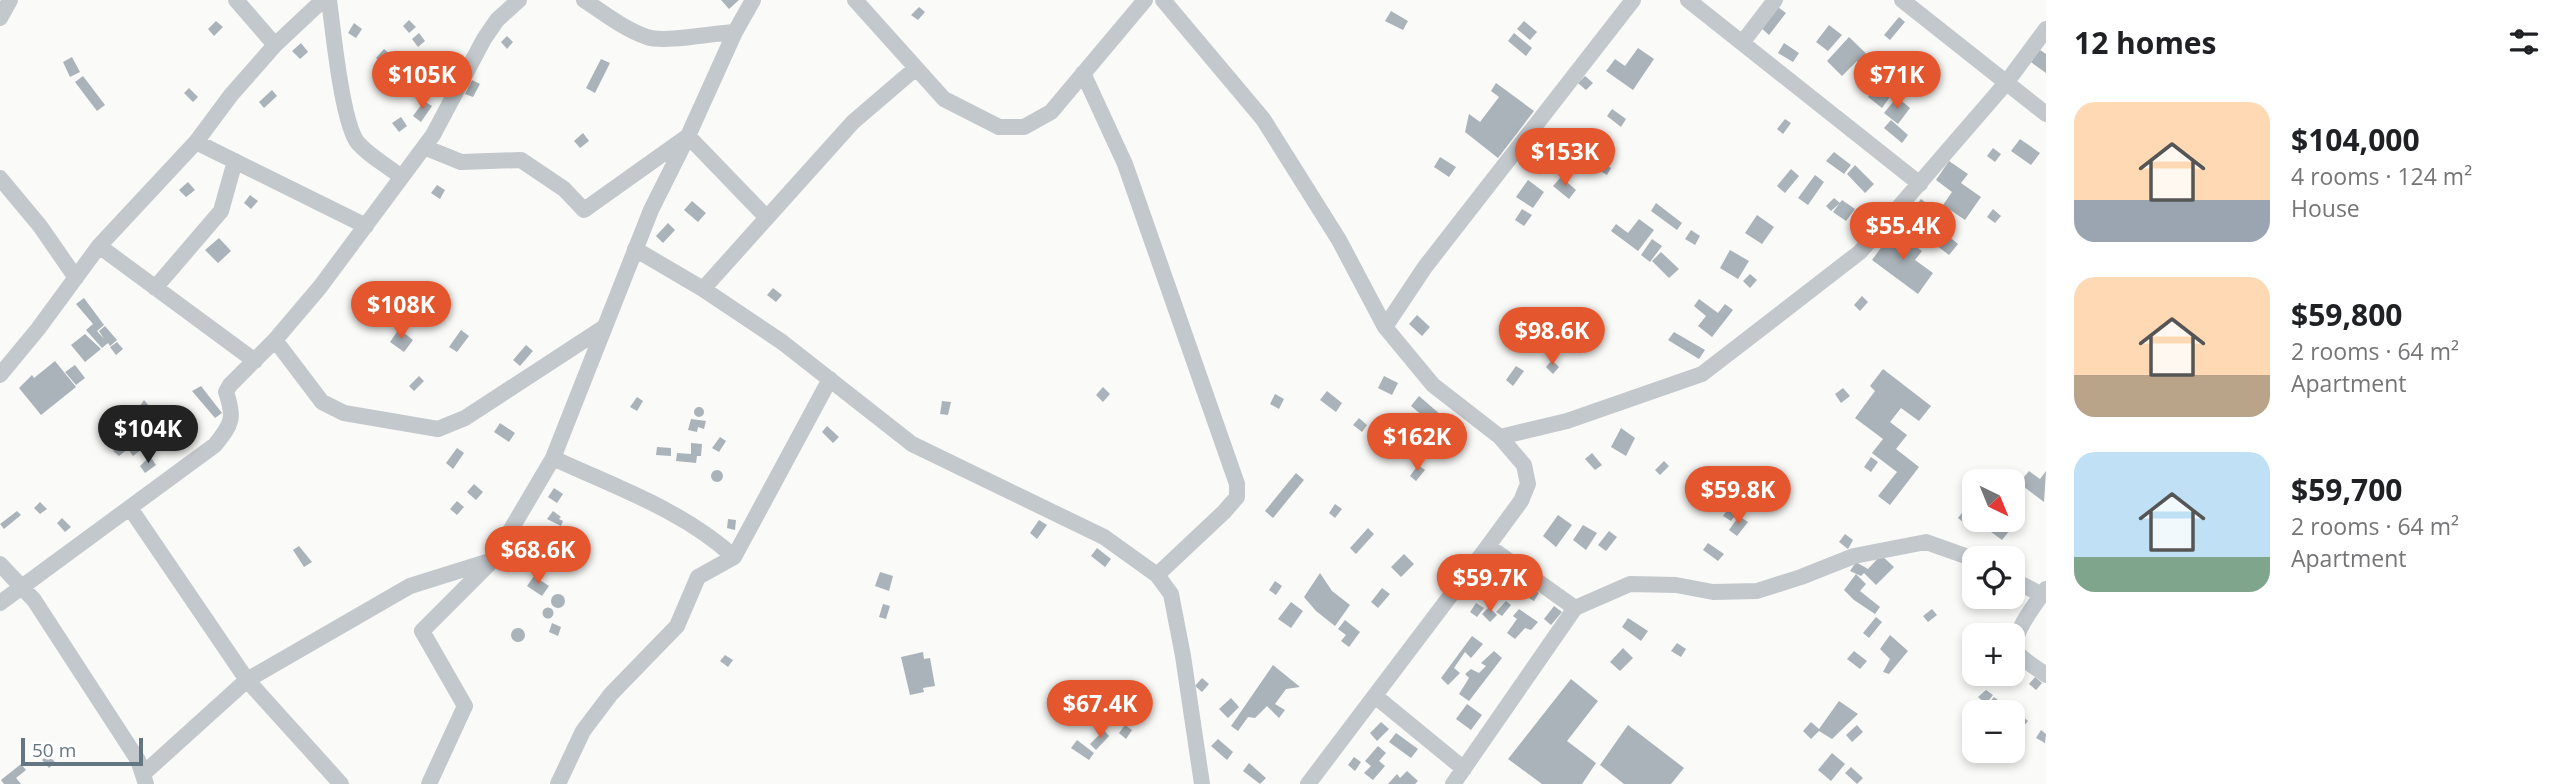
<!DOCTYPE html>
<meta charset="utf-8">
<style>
:root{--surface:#fff;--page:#f2f2f2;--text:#202124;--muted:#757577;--accent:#e4572e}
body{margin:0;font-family:"Open Sans",sans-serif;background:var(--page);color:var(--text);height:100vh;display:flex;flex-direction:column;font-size:26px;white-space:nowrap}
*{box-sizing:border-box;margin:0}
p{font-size:23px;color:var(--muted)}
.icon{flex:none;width:38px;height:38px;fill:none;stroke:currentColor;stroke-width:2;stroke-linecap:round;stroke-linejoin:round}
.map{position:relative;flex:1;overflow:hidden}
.details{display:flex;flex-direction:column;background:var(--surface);width:525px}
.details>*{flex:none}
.needle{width:46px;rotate:137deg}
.buttons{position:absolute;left:1962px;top:469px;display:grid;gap:14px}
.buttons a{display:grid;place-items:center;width:63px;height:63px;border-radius:14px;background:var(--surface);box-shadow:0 4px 10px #0003;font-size:35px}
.scale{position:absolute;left:21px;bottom:18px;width:122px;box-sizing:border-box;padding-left:7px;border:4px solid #657683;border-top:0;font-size:19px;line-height:24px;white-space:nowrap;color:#657683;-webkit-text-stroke:5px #fff;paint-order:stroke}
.price{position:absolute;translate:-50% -60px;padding:0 16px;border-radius:24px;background:var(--accent);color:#fff;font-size:23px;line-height:46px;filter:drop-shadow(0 2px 4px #0008)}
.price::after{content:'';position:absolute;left:50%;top:42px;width:21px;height:16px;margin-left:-10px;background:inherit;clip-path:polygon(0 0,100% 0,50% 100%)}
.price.current{background:#222;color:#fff}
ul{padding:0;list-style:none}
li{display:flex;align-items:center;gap:21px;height:175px;padding:0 28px}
li span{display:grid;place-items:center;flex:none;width:196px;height:140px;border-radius:21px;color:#555}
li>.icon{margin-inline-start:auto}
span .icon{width:84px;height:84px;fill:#fffc;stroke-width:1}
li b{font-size:30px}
h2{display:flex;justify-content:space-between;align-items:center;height:84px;padding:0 28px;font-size:30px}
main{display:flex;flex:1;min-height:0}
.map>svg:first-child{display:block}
.building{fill:#aab3b9}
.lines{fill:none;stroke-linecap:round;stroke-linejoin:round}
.minor{stroke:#c3c8cc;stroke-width:16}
</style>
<main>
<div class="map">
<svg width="2046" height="784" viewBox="0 0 2046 784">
<rect width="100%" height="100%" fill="#fafaf8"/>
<!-- building -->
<path class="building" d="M721 0H739L729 9Z
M1775 5 1786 13 1769 35 1759 26Z
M919 7 925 12 918 20 911 15Z
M1391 11 1408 21 1403 30 1385 21Z
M1899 17 1905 22 1890 40 1884 35Z
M409 20 416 27 409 33 403 26Z
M216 21 223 27 214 36 208 29Z
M1524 21 1537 32 1530 40 1517 29Z
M354 23 362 29 356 38 348 33Z
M1829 25 1842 35 1828 51 1816 42Z
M419 33 425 41 418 47 412 39Z
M1514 33 1532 48 1526 56 1508 41Z
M507 36 513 42 507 49 501 42Z
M1849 37 1880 67 1872 76 1857 61 1842 76 1827 61Z
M301 43 308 52 300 59 292 51Z
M1784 43 1799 53 1793 62 1778 53Z
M1638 48 1654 59 1633 90 1606 71 1615 59 1625 66Z
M2037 48 2046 54V73L2028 60Z
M384 49 392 56 384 65 376 58Z
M72 57 80 72 70 77 63 62Z
M601 59 610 63 595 93 586 88Z
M1888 70 1902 80 1882 108 1868 97Z
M83 76 105 105 97 111 75 82Z
M1585 76 1593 83 1586 90 1578 83Z
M472 80 480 84 473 97 465 94Z
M1904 81 1913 88 1903 100 1894 93Z
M1496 83 1534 111 1498 158 1465 132 1469 114 1480 122 1499 97 1491 91Z
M189 88 198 97 193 102 184 93Z
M272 90 277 96 264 108 259 102Z
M1897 97 1910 108 1898 124 1884 113Z
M424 101 432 106 421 122 413 116Z
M1612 109 1626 119 1621 127 1607 116Z
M401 117 407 126 399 132 392 123Z
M1785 119 1791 123 1783 134 1777 129Z
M1891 120 1908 135 1902 143 1884 128Z
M583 133 589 141 580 148 574 141Z
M2020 139 2040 153 2031 165 2011 151Z
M1993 148 2001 154 1995 162 1987 156Z
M1834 152 1851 165 1844 174 1826 161Z
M1440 157 1456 167 1449 177 1434 167Z
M1597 159 1611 168 1607 175 1592 166Z
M1949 161 1968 174 1961 183 1981 197 1965 220 1943 205 1952 192 1936 180Z
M1855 165 1874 184 1865 193 1847 174Z
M1791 169 1799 176 1785 193 1777 186Z
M1815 175 1824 182 1808 205 1798 198Z
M1561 177 1576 190 1569 199 1553 186Z
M1528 180 1544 192 1533 208 1516 197Z
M188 182 195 190 186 197 179 190Z
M437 185 445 190 440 199 431 193Z
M250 195 258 201 251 209 244 203Z
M1834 198 1840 203 1831 211 1826 206Z
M1921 199 1955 225 1947 235 1958 244 1949 255 1904 221Z
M1842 200 1855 209 1846 221 1833 212Z
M692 201 706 213 698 222 684 210Z
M1656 203 1682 223 1677 230 1651 211Z
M1522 209 1532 215 1524 226 1515 220Z
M1993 209 2001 216 1995 223 1987 217Z
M1757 215 1774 227 1762 244 1745 233Z
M1639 219 1654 230 1638 251 1611 231 1616 224 1628 233Z
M668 223 675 230 663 243 656 236Z
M1691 230 1700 236 1695 245 1685 239Z
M1894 230 1922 251 1915 260 1933 273 1918 294 1872 260Z
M219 238 231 251 218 263 205 250Z
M1652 239 1662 246 1650 262 1641 255Z
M1730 250 1749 261 1738 279 1720 268Z
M1661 252 1679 269 1669 278 1652 261Z
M1750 274 1757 280 1750 288 1743 281Z
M773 288 782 295 776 302 767 295Z
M1862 296 1868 302 1860 311 1854 305Z
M84 298 104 325 97 331 104 339 99 331 105 326 117 340 110 346 108 343 102 348 86 330 93 324 76 304Z
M1699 299 1718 313 1725 304 1733 310 1712 337 1698 326 1706 316 1694 306Z
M1547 308 1554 313 1546 322 1540 316Z
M1417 315 1430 327 1422 336 1409 324Z
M1537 318 1544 325 1535 334 1528 327Z
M399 329 413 340 404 352 390 342Z
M461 330 469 336 457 352 449 347Z
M1674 332 1705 350 1699 359 1668 340Z
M85 334 101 349 85 362 71 345Z
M117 342 123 349 116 355 110 347Z
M526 345 533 351 520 366 513 360Z
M1552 360 1559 367 1553 374 1546 367Z
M55 361 76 387 41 415 19 388 32 375 34 378Z
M75 365 85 378 76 385 65 372Z
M1516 366 1524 371 1513 386 1506 380Z
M1883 369 1931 406 1919 421 1901 408 1890 422 1907 435 1896 449 1919 467 1890 505 1878 496 1897 472 1872 453 1883 439 1855 418 1875 391 1870 386Z
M419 376 424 381 414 391 409 386Z
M1384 376 1398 383 1392 395 1378 388Z
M201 386 222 413 215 418 192 391Z
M1103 387 1110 394 1103 402 1096 395Z
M1843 388 1850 396 1841 403 1835 394Z
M1327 391 1342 403 1336 412 1320 400Z
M1275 394 1284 399 1279 409 1270 404Z
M1419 396 1456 428 1448 437 1411 406Z
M637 397 643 401 637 411 630 407Z
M144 400 154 412 148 418 140 406Z
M942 401 951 402 948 415 940 414Z
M694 412a5 5 0 1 1 10 0a5 5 0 1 1-10 0Z
M166 409 190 437 178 447 154 419Z
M1359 418 1367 425 1362 432 1353 425Z
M691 419 706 421 704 429 698 427 697 432 688 430Z
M500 423 515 433 509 442 494 432Z
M827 426 839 437 833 443 822 432Z
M140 428 151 442 133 456 128 449 119 456 113 451Z
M1621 428 1635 438 1626 456 1611 447Z
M720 437 726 441 719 452 712 448Z
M1386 438 1393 444 1381 457 1375 451Z
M691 443 702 444 701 456H697L696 463 676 461 677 453 691 454Z
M657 447 671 448V456L656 455Z
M457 448 464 453 453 469 446 463Z
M1592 453 1602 465 1595 470 1585 459Z
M150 456 156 465 145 473 140 466Z
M1871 457 1878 462 1871 472 1864 467Z
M1664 461 1669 466 1660 475 1655 470Z
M1418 465 1425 470 1416 481 1410 476Z
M711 476a6 6 0 1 1 12 0a6 6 0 1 1-12 0Z
M2029 471 2040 479 2046 471 2044 502 2019 483Z
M1296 473 1304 480 1273 518 1265 511Z
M474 484 483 492 476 500 467 492Z
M554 488 563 494 557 503 548 497Z
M457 501 464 507 457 515 450 509Z
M1971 501 1974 503V520H1983L1974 531 1958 518Z
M40 502 47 509 40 514 34 508Z
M1335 504 1342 509 1335 518 1329 513Z
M1729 508 1736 514 1731 521 1723 516Z
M17 511 21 515 4 529 0 524Z
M553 511 561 517 559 519 563 521 561 526 547 519Z
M1558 515 1572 525 1556 547 1543 536Z
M1739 516 1748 522 1737 536 1729 530Z
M62 518 71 527 65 532 57 523Z
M728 519 736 520 735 530 727 528Z
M1039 520 1047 525 1037 539 1030 533Z
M1993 520 2010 530 2002 540 1987 529Z
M1583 525 1597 533 1586 550 1573 540Z
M1368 528 1374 534 1356 554 1350 548Z
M1609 531 1617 537 1606 551 1598 545Z
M1845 534 1853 540 1848 549 1839 542Z
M563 542a5 5 0 1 1 10 0a5 5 0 1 1-10 0Z
M1708 543 1724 554 1718 561 1703 550Z
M299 546 312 562 304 567 293 550Z
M1097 548 1111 559 1105 567 1091 556Z
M1404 554 1414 564 1401 577 1391 567Z
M1881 555 1894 567 1876 585 1864 573 1861 576 1850 571 1856 562 1868 569Z
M1502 567 1517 580 1507 591 1492 579Z
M880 572 893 576 889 591 875 586Z
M1320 573 1332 591 1350 605 1335 626 1316 611 1304 597Z
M1856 574 1866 584 1860 591 1880 607 1875 614 1854 600 1844 590Z
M534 576 549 586 542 596 527 586Z
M1275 581 1282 586 1276 595 1269 590Z
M1525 585 1539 593 1534 601 1520 593Z
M1382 588 1390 594 1378 608 1371 602Z
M551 601a7 7 0 1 1 14 0a7 7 0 1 1-14 0Z
M1506 601 1511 605 1502 616 1496 612Z
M1291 602 1303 611 1291 628 1278 619Z
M1476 603 1484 608 1477 617 1470 612Z
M883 604 890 606 886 619 879 617Z
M1554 606 1562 612 1551 625 1544 619Z
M1489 607 1497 615 1490 622 1482 614Z
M542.5 613a5.5 5.5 0 1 1 11 0a5.5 5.5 0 1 1-11 0Z
M1519 609 1538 622 1531 630 1525 628 1515 639 1507 633 1517 619 1513 616Z
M1932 609 1937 615 1928 622 1923 616Z
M1876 617 1882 622 1869 638 1863 633Z
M1628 618 1648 631 1641 641 1622 627Z
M1345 620 1360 632 1349 647 1341 641 1346 635 1338 629Z
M552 623 561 627 558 636 549 632Z
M511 635a7 7 0 1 1 14 0a7 7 0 1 1-14 0Z
M1890 635 1908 651 1889 674 1883 672 1890 659 1880 649Z
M1472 636 1483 644 1471 658 1465 652 1454 668 1460 673 1448 685 1441 678Z
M1677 643 1686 649 1681 657 1671 651Z
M1623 648 1633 658 1620 671 1610 662Z
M1494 651 1502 658 1469 701 1459 694 1469 678 1465 674 1471 669 1479 673 1486 666 1481 663Z
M1854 651 1867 661 1860 669 1847 659Z
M923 652 924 659 930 658 935 686 923 688 924 692 910 695 901 657Z
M725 655 733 660 728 667 720 661Z
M1273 665 1300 687 1286 689 1275 704 1285 710 1279 718 1267 706 1255 718 1248 717 1238 731 1231 726Z
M2035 677 2042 683 2036 690 2029 684Z
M1202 678 1209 684 1202 692 1195 686Z
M1571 679 1598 701 1567 741 1596 763 1582 784H1542L1508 759Z
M1986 690 1993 695 1986 704 1978 697Z
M1994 697 2014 712H1999L1987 705Z
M1231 698 1239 707 1228 718 1219 709Z
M1089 700 1097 706 1090 715 1082 709Z
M1839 701 1858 714 1832 739 1819 731 1811 739 1803 731 1811 722 1819 729Z
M1467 704 1482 715 1471 730 1456 719Z
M2022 716 2028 721 2022 728 2016 723Z
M1381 722 1389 729 1377 741 1370 733Z
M1125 725 1132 730 1126 739 1119 733Z
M1628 725 1684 768 1671 784H1624L1600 765Z
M1857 725 1863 732 1852 742 1846 735Z
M1104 730 1109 736 1096 750 1090 744Z
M2041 730 2046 734 2045 743 2036 738Z
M1396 733 1418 749 1411 758 1389 742Z
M1218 739 1233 752 1227 760 1211 746Z
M1077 740 1094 753 1089 760 1071 748Z
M1974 740V751H1987L1981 759 1967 749Z
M1378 746 1386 753 1379 761 1385 766 1373 780 1364 773 1371 766 1365 761Z
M1832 753 1845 764 1831 781 1818 770Z
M48 755 55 762 49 768 42 760Z
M1354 757 1361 762 1355 771 1348 765Z
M1249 763 1266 778 1260 784 1243 771Z
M21 764 26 770 16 778 21 784H4L1 780Z
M1851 767 1863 778 1857 784 1845 773Z
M1407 771 1418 781 1415 784H1388L1397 774 1400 778Z"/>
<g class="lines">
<!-- minor -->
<path class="minor" d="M236 0 275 45
M329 0C333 29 342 124 358 143 369 156 388 166 401 177
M584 0C604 13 624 29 647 37 666 43 712 33 735 32L753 0
M855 0 944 99 999 127H1024L1051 112 1145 0
M1163 0 1263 119 1339 240 1385 327
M1688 0 1920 184
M1902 0 2046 114
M0 18 10 0
M1742 43 1775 0
M1083 73 1125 164 1237 484V497L1224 512 1157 575
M196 142 366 226
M424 147 461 162 521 160 564 189 584 210 688 136 767 218
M0 178 40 226 76 278
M99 246 255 361
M635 249 703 289 782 342 912 444 1104 537 1157 575 1171 594 1183 656 1202 784
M155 288 221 211 235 161
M703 289 853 122 916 68
M275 340 322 402 344 413 438 429 465 418 603 328
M0 375 38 329 99 246 196 142 231 95 275 45 323 0
M1500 437 1567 421 1702 374 1860 252 2006 83 2046 29
M553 458C615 487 683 510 734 557
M130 508 247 680 341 784
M1488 546 1575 608
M0 564 34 600 138 760 146 784
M2012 579 2042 595
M2046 589C2038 600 2008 639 2016 651 2022 660 2037 668 2046 675
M0 603 215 445C232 424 235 418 226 392L230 385 275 340 320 287 433 135 484 39 497 20 519 0
M1375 696 1464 769
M143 774 247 680 410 586 490 561
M429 784 465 706 422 631 493 560 553 458 651 210 688 136 735 32
M558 784 583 731 611 694 677 626 698 577 734 557 830 379
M1308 784 1488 546 1521 501 1528 484 1524 465 1500 437 1433 385 1385 327 1425 267 1633 0
M1453 784 1575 608 1630 584 1676 585 1713 592 1757 591 1801 577 1854 556 1926 542 1974 559"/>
</g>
</svg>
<div class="buttons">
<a><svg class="needle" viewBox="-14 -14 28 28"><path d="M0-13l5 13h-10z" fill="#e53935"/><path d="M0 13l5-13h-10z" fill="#757577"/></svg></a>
<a><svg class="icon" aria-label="locate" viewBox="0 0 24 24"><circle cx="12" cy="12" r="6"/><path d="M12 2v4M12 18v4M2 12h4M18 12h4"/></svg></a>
<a>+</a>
<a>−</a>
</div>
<div class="scale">50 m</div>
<b class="price" style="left:422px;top:111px">$105K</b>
<b class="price" style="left:1897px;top:111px">$71K</b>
<b class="price" style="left:1565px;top:188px">$153K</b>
<b class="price" style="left:1903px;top:262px">$55.4K</b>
<b class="price" style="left:401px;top:341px">$108K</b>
<b class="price" style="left:1552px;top:367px">$98.6K</b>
<b class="price current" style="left:148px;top:465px">$104K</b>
<b class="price" style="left:1417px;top:473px">$162K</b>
<b class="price" style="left:1738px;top:526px">$59.8K</b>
<b class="price" style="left:538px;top:586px">$68.6K</b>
<b class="price" style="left:1490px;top:614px">$59.7K</b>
<b class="price" style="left:1100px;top:740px">$67.4K</b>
</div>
<section class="details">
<h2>12 homes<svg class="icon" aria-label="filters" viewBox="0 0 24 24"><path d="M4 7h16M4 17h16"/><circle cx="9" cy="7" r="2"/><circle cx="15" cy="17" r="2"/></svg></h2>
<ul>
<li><span style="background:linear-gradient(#ffd9b3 70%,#9aa5b1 0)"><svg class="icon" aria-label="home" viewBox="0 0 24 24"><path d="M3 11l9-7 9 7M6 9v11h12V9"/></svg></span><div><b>$104,000</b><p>4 rooms · 124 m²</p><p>House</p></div></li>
<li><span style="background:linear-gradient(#ffd9b3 70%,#b9a48a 0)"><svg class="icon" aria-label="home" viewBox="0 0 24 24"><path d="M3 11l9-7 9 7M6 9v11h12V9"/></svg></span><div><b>$59,800</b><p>2 rooms · 64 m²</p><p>Apartment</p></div></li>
<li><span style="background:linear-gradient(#bfe0f5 75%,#7fa58c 0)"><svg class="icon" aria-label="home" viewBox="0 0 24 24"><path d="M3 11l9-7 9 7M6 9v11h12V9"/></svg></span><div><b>$59,700</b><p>2 rooms · 64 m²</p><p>Apartment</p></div></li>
</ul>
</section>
</main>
